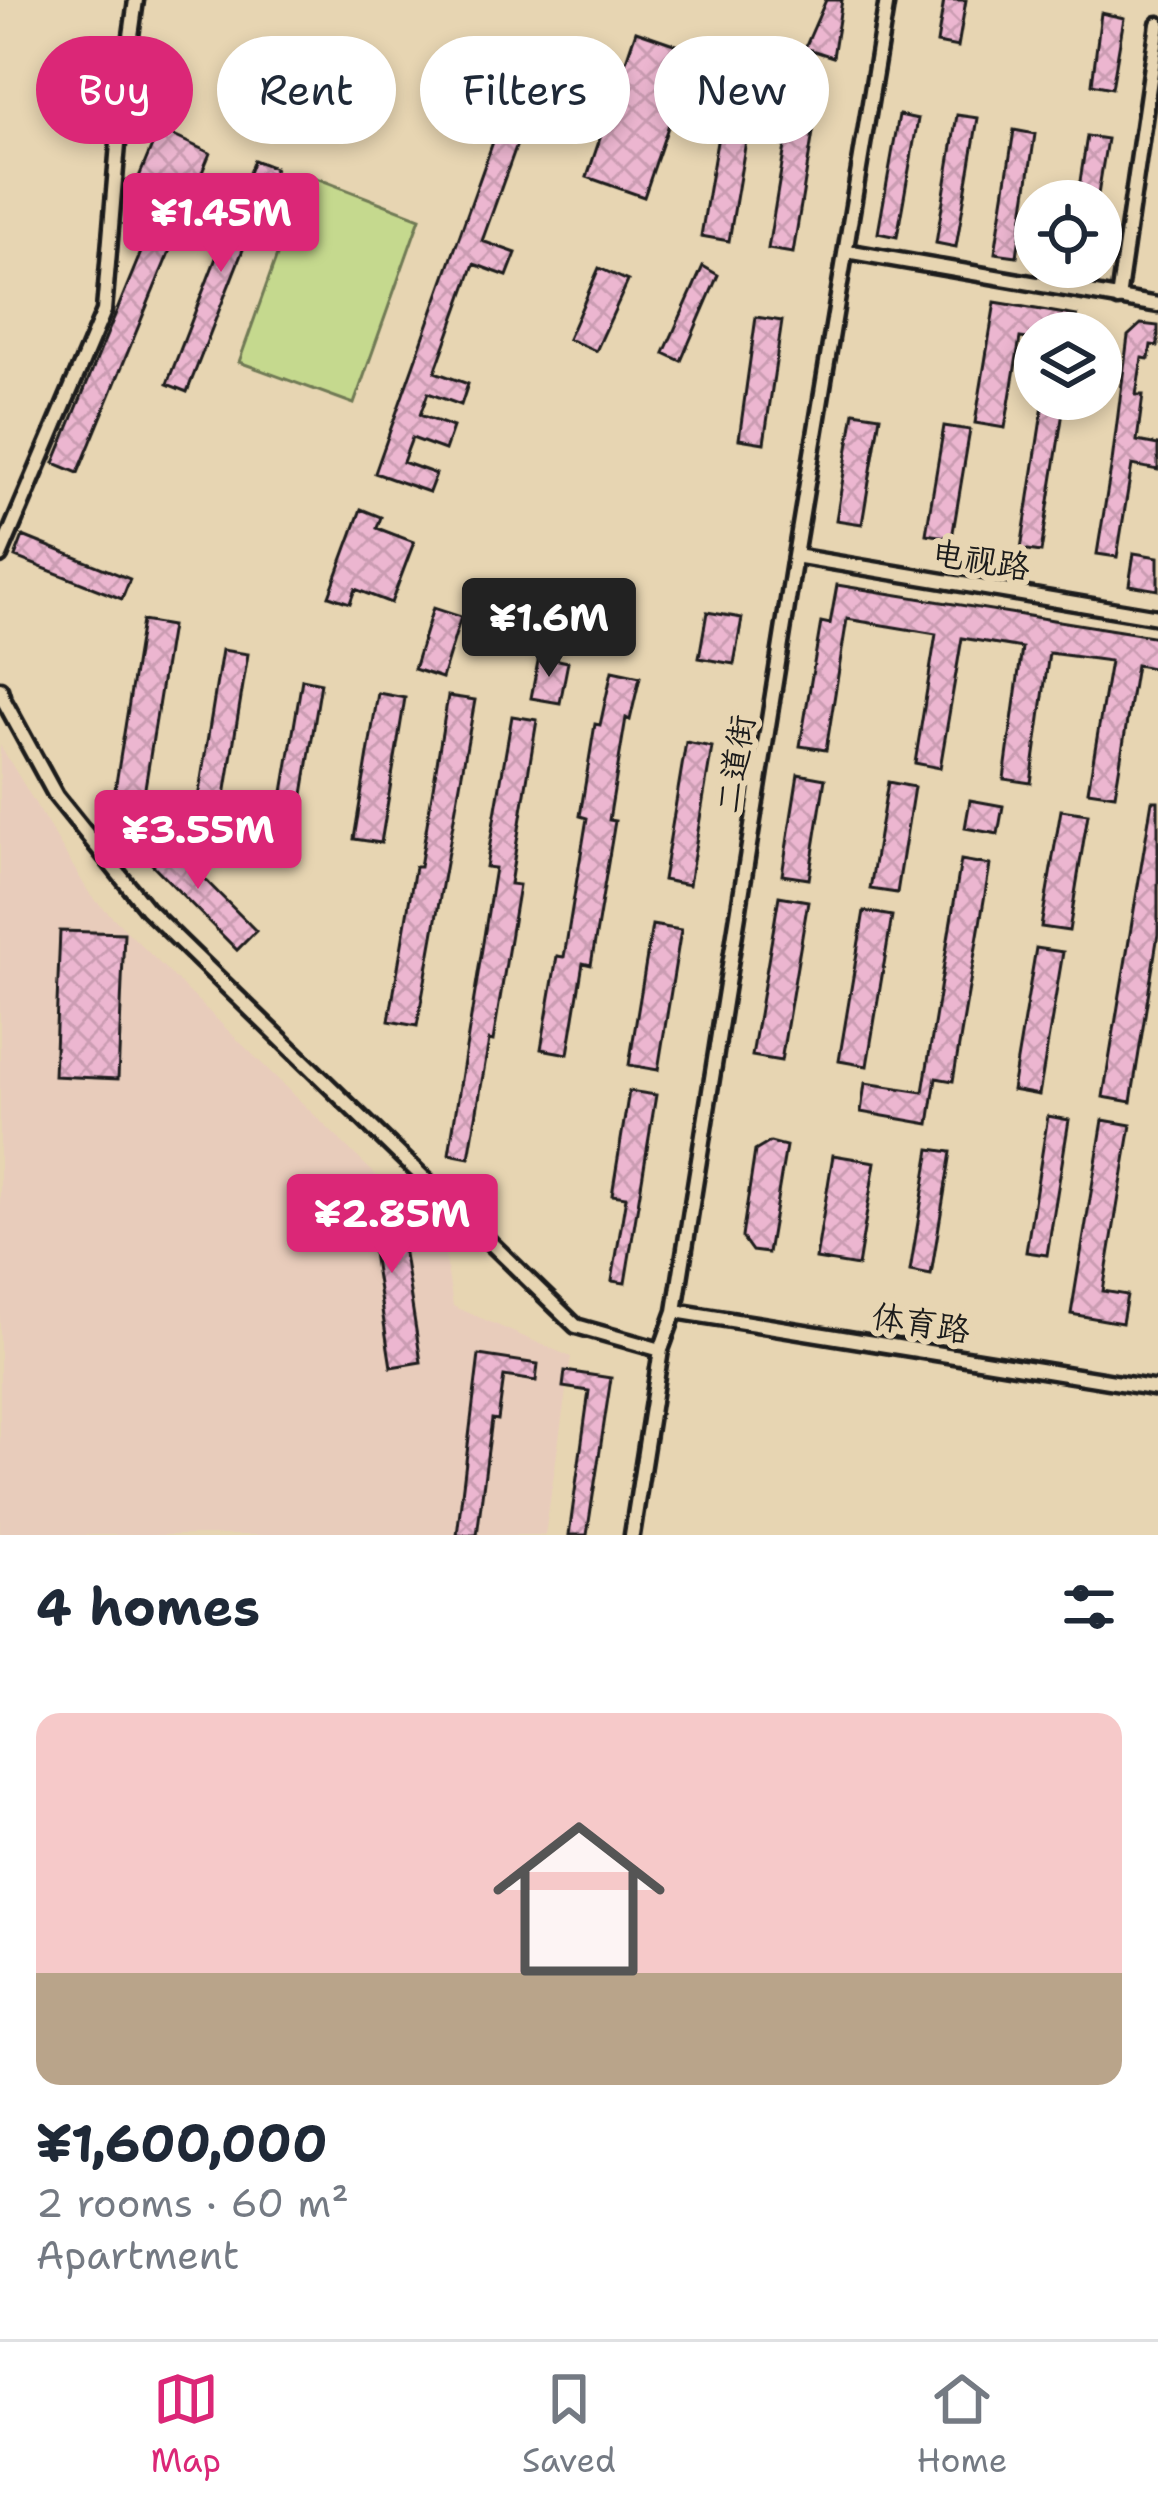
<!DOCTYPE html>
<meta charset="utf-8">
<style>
:root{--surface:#fff;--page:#f2f2f3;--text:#1f2937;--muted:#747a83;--line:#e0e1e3;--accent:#db2777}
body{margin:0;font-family:"Shantell Sans","LXGW WenKai TC",sans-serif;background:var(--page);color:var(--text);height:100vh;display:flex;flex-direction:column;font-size:45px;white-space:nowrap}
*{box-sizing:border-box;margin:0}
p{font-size:39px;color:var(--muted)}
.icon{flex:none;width:66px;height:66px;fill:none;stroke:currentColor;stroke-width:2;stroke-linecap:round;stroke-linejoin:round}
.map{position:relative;height:1535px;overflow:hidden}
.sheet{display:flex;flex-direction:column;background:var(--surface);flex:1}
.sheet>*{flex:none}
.hud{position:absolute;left:36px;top:36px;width:1086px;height:108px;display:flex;gap:24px}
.controls{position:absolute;left:1014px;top:180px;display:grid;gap:24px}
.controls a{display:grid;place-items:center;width:108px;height:108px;border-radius:50%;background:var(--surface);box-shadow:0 6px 18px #0003;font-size:60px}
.price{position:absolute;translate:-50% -102px;padding:0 27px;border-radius:12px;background:var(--accent);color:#fff;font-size:39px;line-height:78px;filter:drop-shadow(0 3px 6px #0008)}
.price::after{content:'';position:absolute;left:50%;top:72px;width:36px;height:27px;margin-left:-18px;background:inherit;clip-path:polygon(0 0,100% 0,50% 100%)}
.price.active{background:#222;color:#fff}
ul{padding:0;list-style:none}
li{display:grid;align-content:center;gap:24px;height:636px;padding:0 36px}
li span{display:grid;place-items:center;height:372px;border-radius:24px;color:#555}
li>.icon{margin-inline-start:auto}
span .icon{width:216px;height:216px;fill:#fffc;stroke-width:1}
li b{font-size:51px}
h2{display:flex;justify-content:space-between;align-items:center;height:144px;padding:0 36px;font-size:51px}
.tag{padding:0 42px;border-radius:54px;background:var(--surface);box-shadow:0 6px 18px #0003;font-size:42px;line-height:108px}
.tag.active{background:var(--accent);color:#fff}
.tab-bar{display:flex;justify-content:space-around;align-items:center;height:168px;border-top:3px solid var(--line);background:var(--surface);font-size:33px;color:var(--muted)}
.tab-bar a{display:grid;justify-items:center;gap:6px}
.tab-bar .active{color:var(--accent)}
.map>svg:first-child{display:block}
.built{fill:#e8ccbb}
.garden{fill:#c5d98e;stroke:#707a55;stroke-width:3}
.building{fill:url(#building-cross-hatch);stroke:#1c1c1c;stroke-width:3}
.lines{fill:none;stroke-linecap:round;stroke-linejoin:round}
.street-casing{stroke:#1c1c1c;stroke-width:21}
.street{stroke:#e7d5b2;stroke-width:12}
.labels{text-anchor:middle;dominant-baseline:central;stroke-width:12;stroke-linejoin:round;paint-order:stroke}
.street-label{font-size:33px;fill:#1c1c1c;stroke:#e7d5b2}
</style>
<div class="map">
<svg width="1158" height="1535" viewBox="0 0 1158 1535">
<defs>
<pattern id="building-cross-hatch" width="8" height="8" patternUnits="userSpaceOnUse" patternTransform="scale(3)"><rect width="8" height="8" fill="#ecb6d0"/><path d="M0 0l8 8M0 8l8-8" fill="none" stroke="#ca9cb2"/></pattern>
</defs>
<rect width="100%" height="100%" fill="#e7d5b2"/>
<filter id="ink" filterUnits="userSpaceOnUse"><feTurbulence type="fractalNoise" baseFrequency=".00833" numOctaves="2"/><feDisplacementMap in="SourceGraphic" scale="24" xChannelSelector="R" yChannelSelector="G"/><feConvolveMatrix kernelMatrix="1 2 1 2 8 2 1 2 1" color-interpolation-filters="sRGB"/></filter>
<g filter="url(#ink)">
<!-- built -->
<path class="built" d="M0 745 91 896 443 1241 453 1306 571 1357 545 1535H0Z"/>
<!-- garden -->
<path class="garden" d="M306 174 420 218 354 404 239 362Z"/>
<!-- building -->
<path class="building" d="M826 0H842L833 57 805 48Z
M944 0H966L958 47 937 43Z
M1101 13 1124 18 1112 88 1092 84Z
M636 31 694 51 644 197 587 177Z
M732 53 760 58 729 241 701 236Z
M797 74 822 78 793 253 768 249Z
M899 115 918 119 897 237 878 233Z
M957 115 978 118 956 247 936 243Z
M499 125 521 133 482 241 516 253 507 276 474 264 435 372 468 384 461 405 428 393 420 415 453 427 445 450 412 438 403 462 436 474 429 492 375 473Z
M159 129 210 153 78 473 54 463 165 194 137 182Z
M1014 130 1035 134 1017 256 995 253Z
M1087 136 1107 139 1097 201H1077Z
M254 160 275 168 187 392 167 384Z
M703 266 718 275 681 361 664 353Z
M599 268 628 281 596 351 568 339Z
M995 302 1077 316 1074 333H1035V340L1020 338 1005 428 975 423Z
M756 317 782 321 764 443 739 439Z
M1141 324 1158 326V346L1151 345 1149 359 1142 358 1136 395H1143L1137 441 1158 445V470L1132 465 1117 557 1097 554 1112 462 1128 336Z
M1044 399H1065L1041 552 1021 549Z
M854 412 880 416 862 524 836 520Z
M944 426 970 430 952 538 926 534Z
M361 509 381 517 377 528 414 542 391 603 355 589 350 603 329 596Z
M23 536 130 579 122 599 15 557Z
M1134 553 1158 557V590L1129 585Z
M837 585 1158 637V669L1136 665 1115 795 1088 791 1110 661 1049 653 1031 783 1004 779 1022 648 962 638 940 768 915 763 936 634 847 619 826 750 800 746 821 622 830 624Z
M433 608 461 617 442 678 414 669Z
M707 612 742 618 734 664 699 658Z
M142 621 171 626 139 825 110 821Z
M222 650 248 654 218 839 192 835Z
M539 656 568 662 560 703 531 698Z
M612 671 640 677 630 720 626 718 609 820 615 821 591 965 583 963 568 1054 541 1049 557 956 564 957 587 818 580 816 595 724 600 725Z
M302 679 321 683 300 813 280 810Z
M378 693 405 698 381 843 354 839Z
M448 696 475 700 417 1026 389 1021 415 867H420Z
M512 716 537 720 510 884 519 885 493 1041 489 1040 469 1158 449 1154 495 868 486 867Z
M686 742 712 747 689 885 663 880Z
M798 774 825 779 809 879 782 875Z
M888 782 914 787 897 893 870 889Z
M970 800 1003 806 998 834 965 828Z
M1152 801H1158V934L1131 1102 1103 1097Z
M1061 810 1088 814 1069 931 1041 927Z
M159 833 256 931 237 950 140 852Z
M961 860 990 865 953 1081 936 1078 929 1124 861 1112 865 1083 923 1092Z
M779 896 808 901 781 1061 752 1056Z
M864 911 892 916 867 1066 839 1061Z
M652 925 681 930 658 1070 629 1065Z
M60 931 124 933 118 1079 54 1076Z
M1036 948 1063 952 1039 1095 1012 1090Z
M629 1091 656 1095 625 1283 612 1281 626 1197 612 1195Z
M1048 1116 1069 1120 1047 1255 1026 1252Z
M1103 1120 1131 1125 1103 1291 1127 1295 1122 1323 1071 1314Z
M770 1142 786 1146 768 1253 752 1251 742 1237 755 1151Z
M930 1149 951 1152 931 1275 910 1271Z
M833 1155 875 1162 858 1266 816 1259Z
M393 1184 421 1362 391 1367 363 1189Z
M479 1355 538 1364 536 1381 504 1376 498 1420 492 1419 477 1535H457Z
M565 1371 611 1378 587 1535H569L589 1391 563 1387Z"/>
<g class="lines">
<!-- street casing -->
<g class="street-casing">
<path id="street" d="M846 251 1158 305
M1118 299 1158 24
M0 556 104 311 121 108 136 0
M795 556 1158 617
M0 689 3 699 56 796 147 909 576 1326 661 1350
M675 1311 1158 1389
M632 1535 661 1350 675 1311 795 556 887 0"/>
</g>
<!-- street -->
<use href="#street" class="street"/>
</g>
</g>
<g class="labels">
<!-- street labels -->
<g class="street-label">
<text transform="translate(981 560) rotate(9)">电视路</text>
<text transform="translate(735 764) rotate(-81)">二道街</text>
<text transform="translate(921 1323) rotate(9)">体育路</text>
</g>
</g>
</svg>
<div class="controls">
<a><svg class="icon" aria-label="locate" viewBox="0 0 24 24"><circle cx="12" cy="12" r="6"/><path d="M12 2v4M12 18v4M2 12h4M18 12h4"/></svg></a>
<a><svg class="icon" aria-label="layers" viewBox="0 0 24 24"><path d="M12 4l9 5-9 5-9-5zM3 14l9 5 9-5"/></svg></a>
</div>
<b class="price" style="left:221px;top:275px">¥1.45M</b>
<b class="price active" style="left:549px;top:680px">¥1.6M</b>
<b class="price" style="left:198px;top:892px">¥3.55M</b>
<b class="price" style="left:392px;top:1276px">¥2.85M</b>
<div class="hud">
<a class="tag active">Buy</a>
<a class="tag">Rent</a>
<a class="tag">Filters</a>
<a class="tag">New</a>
</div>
</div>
<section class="sheet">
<h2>4 homes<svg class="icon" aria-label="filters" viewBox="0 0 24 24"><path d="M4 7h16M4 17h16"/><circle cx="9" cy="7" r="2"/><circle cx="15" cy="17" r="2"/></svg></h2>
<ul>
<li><span style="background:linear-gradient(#f6c9c9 70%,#b9a48a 0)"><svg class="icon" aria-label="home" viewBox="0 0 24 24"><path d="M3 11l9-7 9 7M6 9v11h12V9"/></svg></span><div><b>¥1,600,000</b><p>2 rooms · 60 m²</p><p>Apartment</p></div></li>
</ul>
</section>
<nav class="tab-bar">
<a class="active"><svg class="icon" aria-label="map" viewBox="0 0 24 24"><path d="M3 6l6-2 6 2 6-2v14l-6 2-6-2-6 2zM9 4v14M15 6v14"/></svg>Map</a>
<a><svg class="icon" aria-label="saved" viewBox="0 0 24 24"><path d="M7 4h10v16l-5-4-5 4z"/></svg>Saved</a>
<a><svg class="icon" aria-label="home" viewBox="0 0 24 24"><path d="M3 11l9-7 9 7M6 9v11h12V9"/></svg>Home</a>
</nav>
